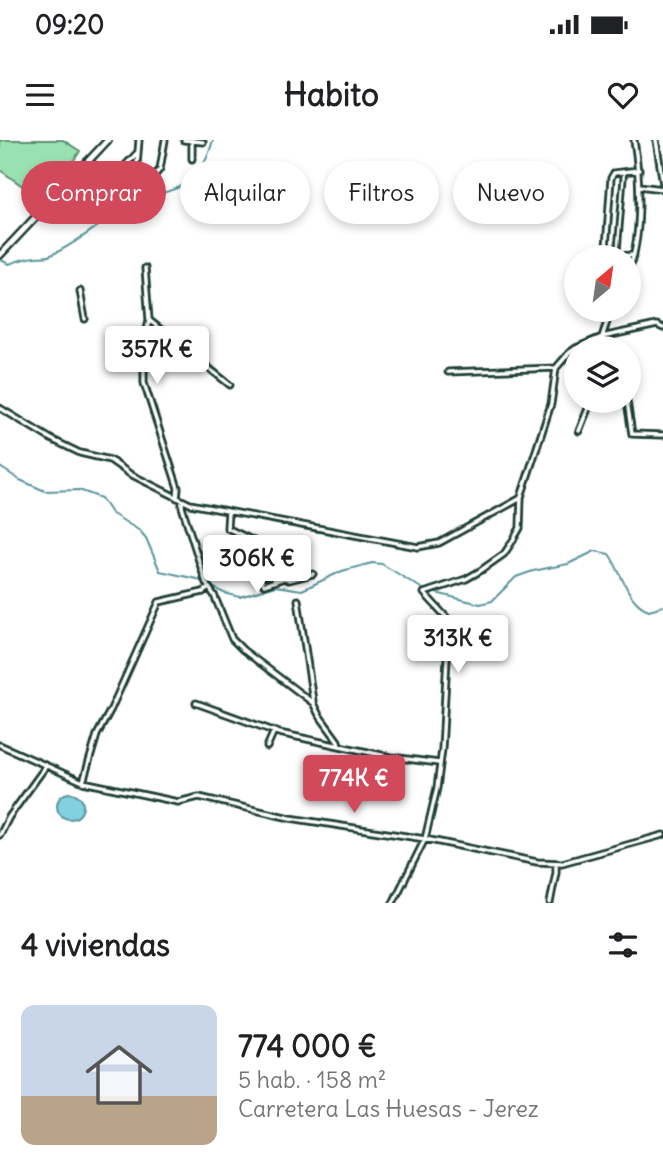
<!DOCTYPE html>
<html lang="es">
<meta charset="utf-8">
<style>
:root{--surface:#fff;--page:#f2f2f2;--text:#202124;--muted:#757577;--accent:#d1495b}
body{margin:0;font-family:Delius,sans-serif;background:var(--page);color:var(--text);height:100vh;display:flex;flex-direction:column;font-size:26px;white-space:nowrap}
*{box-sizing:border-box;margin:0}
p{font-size:23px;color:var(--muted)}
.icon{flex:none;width:38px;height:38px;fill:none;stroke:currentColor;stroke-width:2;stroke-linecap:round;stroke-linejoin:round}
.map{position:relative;height:763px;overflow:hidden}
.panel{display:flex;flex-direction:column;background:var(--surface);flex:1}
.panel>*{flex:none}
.guide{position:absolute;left:21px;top:21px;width:621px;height:63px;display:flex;gap:14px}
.needle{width:46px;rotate:29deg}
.fabs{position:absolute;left:564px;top:105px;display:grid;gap:14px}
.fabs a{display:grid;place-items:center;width:77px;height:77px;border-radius:50%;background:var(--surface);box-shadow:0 4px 10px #0003;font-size:35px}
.price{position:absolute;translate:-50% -60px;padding:0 16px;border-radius:7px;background:#fff;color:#222;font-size:23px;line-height:46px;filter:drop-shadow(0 2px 4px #0008)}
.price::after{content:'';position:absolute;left:50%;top:42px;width:21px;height:16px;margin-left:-10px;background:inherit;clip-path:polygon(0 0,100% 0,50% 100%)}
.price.selected{background:var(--accent);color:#fff}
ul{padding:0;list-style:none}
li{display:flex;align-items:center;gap:21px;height:175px;padding:0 21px}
li span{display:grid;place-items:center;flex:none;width:196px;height:140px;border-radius:14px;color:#555}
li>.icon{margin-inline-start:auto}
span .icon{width:84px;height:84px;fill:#fffc;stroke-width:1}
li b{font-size:30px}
h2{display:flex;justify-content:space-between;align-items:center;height:84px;padding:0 21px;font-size:30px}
.chip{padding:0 24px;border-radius:32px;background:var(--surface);box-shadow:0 4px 10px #0003;font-size:24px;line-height:63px}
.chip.selected{background:var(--accent);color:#fff}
.status{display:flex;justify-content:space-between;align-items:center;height:49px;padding:0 35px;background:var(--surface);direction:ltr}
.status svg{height:19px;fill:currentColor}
header{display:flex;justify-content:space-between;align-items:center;height:91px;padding:0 21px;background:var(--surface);font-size:32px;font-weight:700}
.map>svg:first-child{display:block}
.green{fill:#99e1b0;stroke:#5c8f72;stroke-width:2}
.water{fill:#82d0e0;stroke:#5a959b;stroke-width:2}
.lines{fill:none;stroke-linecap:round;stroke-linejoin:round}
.stream{stroke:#5a959b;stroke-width:2}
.pedestrian-casing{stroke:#1f3d34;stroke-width:8}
.minor-casing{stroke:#1f3d34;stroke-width:9}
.secondary-casing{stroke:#1f3d34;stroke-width:10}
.pedestrian{stroke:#fff;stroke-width:2.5}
.minor{stroke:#fff;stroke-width:3.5}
.secondary{stroke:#fff;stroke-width:5}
</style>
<div class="status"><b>09:20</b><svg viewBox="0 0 49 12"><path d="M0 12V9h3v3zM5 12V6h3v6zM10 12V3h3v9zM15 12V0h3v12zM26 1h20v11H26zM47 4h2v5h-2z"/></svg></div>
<header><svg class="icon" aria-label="menu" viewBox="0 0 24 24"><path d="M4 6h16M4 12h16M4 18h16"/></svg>Habito<svg class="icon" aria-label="heart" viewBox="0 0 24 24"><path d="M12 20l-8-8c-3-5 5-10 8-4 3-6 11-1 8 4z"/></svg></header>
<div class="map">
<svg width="663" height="763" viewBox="0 0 663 763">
<rect width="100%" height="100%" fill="#fff"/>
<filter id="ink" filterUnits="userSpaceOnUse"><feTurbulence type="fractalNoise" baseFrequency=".0143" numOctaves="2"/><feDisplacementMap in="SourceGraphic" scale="14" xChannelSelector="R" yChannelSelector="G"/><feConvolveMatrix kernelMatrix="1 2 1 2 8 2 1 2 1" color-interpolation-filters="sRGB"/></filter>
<g filter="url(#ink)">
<!-- green -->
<path class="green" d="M0 0H63L80 11 64 36 49 27 31 52 0 30Z
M86 54 96 63 78 82 68 72Z"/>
<!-- water -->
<path class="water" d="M57 666a13 13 0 1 1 26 0a13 13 0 1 1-26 0Z"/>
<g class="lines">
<!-- stream -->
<path class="stream" d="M1 120 9 124C17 121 26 118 35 117 40 116 45 118 51 115 79 103 103 80 129 66 170 44 197 58 213 0
M0 327 20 340 45 351 79 350 101 358 111 373 140 391 146 398 160 431 197 439 224 453 240 457 275 446 302 450 342 431 372 423 382 424 426 451
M432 452 480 464 492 461 516 437 533 431 568 424 595 411 609 414C622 432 627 463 649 470L663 466"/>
<!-- pedestrian casing -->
<g class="pedestrian-casing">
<path id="pedestrian" d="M617 117 624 32"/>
</g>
<!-- minor casing -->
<g class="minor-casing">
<path id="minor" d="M139 0 136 37 148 44 160 29 165 0
M184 0 203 2
M192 0V19
M656 0 663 44
M86 22 93 24 111 40 138 12
M639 46 663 49
M617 116 634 115
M618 117 609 113 606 108 611 38 614 33 639 30
M145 128 149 180 144 205V243L178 348 177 358
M628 132C643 98 640 36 634 0
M80 151 85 179
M149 180 230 245
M576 208 602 197 657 185 663 188
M607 208 602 197 611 170
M448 232 556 228
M627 261 632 294 663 295
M0 268 51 299 80 313 110 320 130 334 190 364 418 407 439 403 521 358
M579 291 591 261
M182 360V367L206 443 214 455 232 499 243 510 313 563 319 575 338 601 339 606
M228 372 227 388 279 413 297 409
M279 413 284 438 289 440 313 434
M246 424 276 439
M257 431 264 445 284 438
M298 460 313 561
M196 563 279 593 391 617 439 623
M0 605 83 642 178 662 199 657 290 678 425 699 537 722 562 723 663 695
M267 607 274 591
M83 642 97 595 111 569 159 462 203 452 209 448
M0 695 9 677 46 626
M393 763 425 699 437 648 442 609 448 500 460 492 424 453 466 439 480 431 504 414 512 402 520 388 521 357 551 264 556 228 569 213 576 208
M550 763 556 732V724"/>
</g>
<!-- secondary casing -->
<g class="secondary-casing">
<path id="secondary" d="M0 115 108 0"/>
</g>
<!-- pedestrian -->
<use href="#pedestrian" class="pedestrian"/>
<!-- minor -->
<use href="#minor" class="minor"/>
<!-- secondary -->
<use href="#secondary" class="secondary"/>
</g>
</g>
</svg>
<div class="fabs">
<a><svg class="needle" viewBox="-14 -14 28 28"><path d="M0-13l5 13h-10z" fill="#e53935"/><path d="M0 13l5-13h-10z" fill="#757577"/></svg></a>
<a><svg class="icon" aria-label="layers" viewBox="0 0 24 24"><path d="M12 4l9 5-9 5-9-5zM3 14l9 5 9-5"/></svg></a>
</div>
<b class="price" style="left:157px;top:246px">357K €</b>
<b class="price" style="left:257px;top:455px">306K €</b>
<b class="price" style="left:458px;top:535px">313K €</b>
<b class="price selected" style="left:354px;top:675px">774K €</b>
<div class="guide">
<a class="chip selected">Comprar</a>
<a class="chip">Alquilar</a>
<a class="chip">Filtros</a>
<a class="chip">Nuevo</a>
</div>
</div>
<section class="panel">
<h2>4 viviendas<svg class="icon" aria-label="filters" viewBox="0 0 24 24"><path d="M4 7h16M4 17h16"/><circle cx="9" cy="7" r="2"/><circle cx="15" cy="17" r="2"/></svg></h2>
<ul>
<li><span style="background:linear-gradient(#c9d6e8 65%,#b9a48a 0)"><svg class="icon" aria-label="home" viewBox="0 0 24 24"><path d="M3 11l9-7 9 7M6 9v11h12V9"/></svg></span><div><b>774 000 €</b><p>5 hab. · 158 m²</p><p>Carretera Las Huesas - Jerez</p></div></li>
</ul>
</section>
